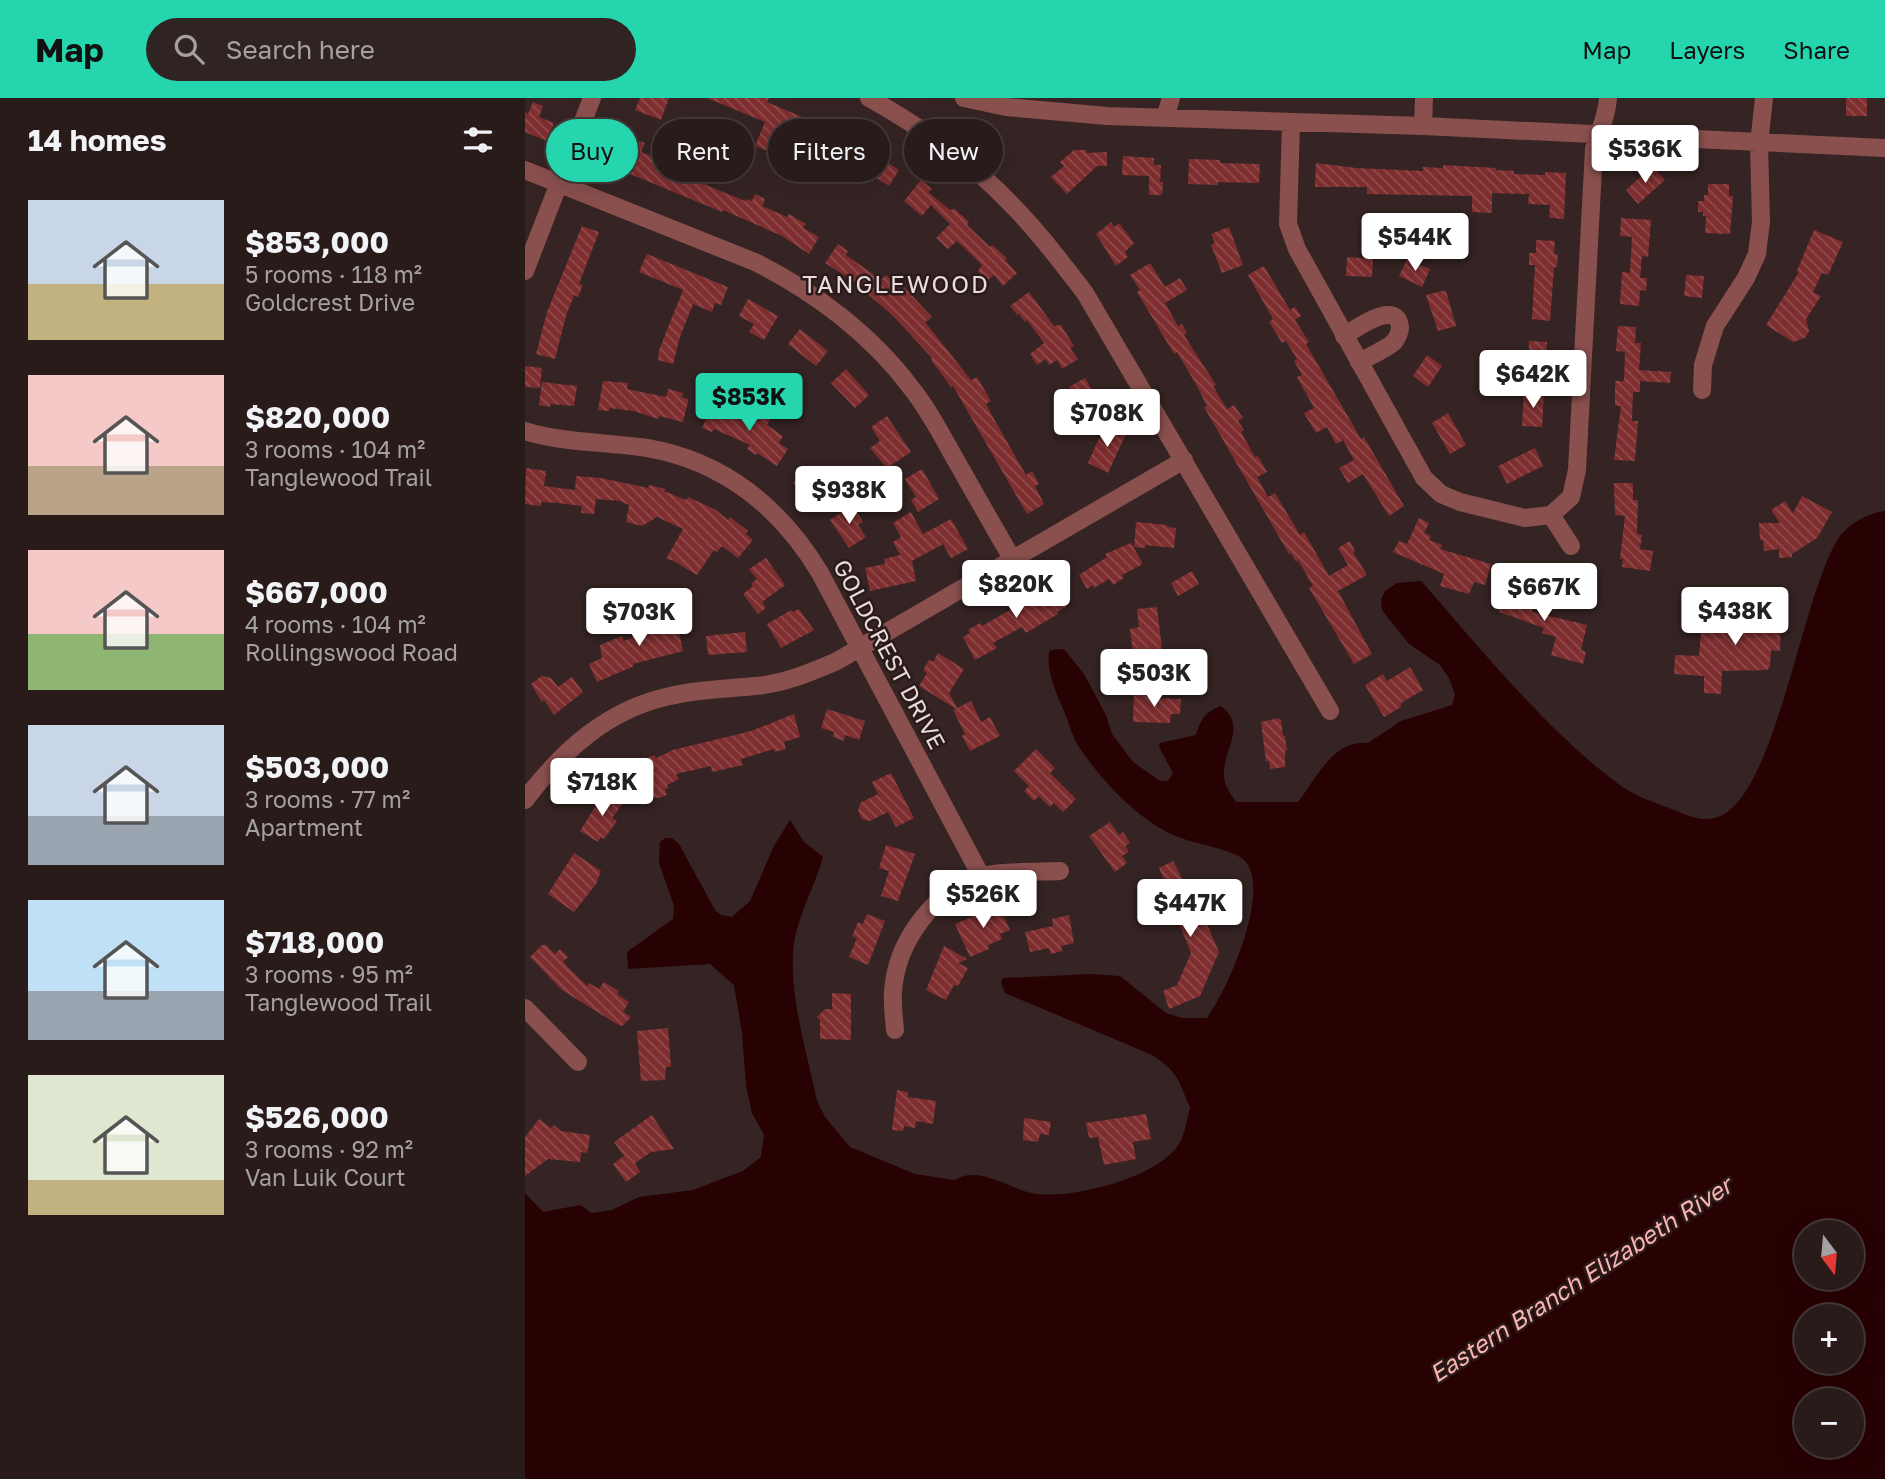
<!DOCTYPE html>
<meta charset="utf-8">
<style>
:root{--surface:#281b1a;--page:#302423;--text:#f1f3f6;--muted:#a5a1a2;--line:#443939;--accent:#25d5ae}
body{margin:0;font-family:"Golos Text",sans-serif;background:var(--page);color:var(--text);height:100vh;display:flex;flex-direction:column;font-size:26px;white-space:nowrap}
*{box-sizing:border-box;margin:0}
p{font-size:23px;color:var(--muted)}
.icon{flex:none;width:38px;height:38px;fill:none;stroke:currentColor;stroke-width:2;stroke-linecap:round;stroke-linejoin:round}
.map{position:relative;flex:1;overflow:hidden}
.details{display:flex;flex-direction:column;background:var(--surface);width:525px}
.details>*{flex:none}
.guide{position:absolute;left:21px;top:21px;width:665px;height:63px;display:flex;gap:14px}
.needle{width:46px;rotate:164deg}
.controls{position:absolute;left:1269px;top:1122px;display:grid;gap:14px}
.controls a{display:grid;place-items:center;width:70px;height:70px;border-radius:50%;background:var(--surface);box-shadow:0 7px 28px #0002,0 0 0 2px var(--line);font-size:35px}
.price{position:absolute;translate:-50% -60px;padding:0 16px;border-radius:7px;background:#fff;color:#222;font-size:23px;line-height:46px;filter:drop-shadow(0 2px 4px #0008)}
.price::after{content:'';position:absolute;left:50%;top:42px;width:21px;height:16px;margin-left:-10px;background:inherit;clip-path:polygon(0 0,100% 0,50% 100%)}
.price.active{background:var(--accent);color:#111}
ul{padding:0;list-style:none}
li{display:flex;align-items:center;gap:21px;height:175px;padding:0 28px}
li span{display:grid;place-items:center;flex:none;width:196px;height:140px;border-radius:0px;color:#555}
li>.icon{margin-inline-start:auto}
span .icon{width:84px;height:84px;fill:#fffc;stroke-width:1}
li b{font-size:30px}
h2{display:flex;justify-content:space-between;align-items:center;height:84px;padding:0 28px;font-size:30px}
.chip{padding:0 24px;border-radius:32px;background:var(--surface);box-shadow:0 7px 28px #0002,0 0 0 2px var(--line);font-size:24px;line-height:63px}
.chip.active{background:var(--accent);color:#111}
header{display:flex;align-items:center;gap:42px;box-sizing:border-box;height:98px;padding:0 35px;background:var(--accent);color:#111}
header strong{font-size:33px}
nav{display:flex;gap:38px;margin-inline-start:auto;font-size:24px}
.search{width:490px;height:63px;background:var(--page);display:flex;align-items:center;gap:18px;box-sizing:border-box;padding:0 24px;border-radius:38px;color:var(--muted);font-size:26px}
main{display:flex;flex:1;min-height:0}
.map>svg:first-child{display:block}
.water{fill:#280103;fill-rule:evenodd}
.building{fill:url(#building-back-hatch)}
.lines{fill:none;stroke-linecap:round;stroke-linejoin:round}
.minor{stroke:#8a504e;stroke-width:18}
.labels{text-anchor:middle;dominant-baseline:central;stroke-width:5;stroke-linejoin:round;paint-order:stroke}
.street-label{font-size:23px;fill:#e8dddc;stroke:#2a1a19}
.neighbourhood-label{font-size:24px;letter-spacing:2px;fill:#e8dddc;stroke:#2a1a19}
.water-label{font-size:24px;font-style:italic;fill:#fcb3af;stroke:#2a1a19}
</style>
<header>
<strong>Map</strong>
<div class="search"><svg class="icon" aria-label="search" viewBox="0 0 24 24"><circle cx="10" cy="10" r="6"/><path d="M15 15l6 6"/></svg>Search here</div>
<nav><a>Map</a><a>Layers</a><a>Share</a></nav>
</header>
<main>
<section class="details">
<h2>14 homes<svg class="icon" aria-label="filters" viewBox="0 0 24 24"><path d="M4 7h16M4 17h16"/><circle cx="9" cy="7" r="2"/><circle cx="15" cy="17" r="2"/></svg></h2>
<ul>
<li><span style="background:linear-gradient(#c9d6e8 60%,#c2b280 0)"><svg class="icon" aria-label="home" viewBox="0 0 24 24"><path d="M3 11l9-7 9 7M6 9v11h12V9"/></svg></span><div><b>$853,000</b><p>5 rooms · 118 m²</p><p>Goldcrest Drive</p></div></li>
<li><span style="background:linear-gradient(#f6c9c9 65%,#b9a48a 0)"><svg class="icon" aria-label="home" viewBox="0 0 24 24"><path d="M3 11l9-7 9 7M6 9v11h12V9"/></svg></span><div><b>$820,000</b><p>3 rooms · 104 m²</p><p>Tanglewood Trail</p></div></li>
<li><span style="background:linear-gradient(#f6c9c9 60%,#8fb573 0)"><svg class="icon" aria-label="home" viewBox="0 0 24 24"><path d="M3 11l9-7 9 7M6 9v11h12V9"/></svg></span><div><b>$667,000</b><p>4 rooms · 104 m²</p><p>Rollingswood Road</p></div></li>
<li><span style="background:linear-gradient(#c9d6e8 65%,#9aa5b1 0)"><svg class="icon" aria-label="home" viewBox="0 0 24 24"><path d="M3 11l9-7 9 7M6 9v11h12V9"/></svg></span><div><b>$503,000</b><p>3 rooms · 77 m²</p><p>Apartment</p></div></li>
<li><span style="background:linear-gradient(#bfe0f5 65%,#9aa5b1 0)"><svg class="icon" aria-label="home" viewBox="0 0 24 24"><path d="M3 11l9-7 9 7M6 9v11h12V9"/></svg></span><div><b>$718,000</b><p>3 rooms · 95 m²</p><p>Tanglewood Trail</p></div></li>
<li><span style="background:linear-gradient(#dfe7d0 75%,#c2b280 0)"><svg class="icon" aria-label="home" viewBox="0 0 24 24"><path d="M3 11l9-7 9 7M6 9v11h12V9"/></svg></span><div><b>$526,000</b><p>3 rooms · 92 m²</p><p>Van Luik Court</p></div></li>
</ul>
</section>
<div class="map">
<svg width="1360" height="1381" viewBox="0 0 1360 1381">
<defs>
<pattern id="building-back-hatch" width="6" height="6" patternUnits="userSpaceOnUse" patternTransform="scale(1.75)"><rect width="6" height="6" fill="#7f2e2f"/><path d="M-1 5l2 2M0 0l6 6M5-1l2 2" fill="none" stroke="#914c4d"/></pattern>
</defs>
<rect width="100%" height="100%" fill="#352423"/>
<!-- water -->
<path class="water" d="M1360 413V1381H0V1095L18 1114 55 1107 67 1115 87 1112 114 1099 168 1092 218 1073 236 1059 239 1037 227 1015 221 988 217 935 209 887 185 866 103 871 102 854 148 821 149 808 134 765 135 744 140 740H147L154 746 190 812 196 817 207 819 225 803 249 748 265 722 279 744 298 759C291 784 279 806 272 831 258 879 282 954 292 1003L300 1019 325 1049 390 1076 430 1082C452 1067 484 1090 506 1095 543 1103 633 1080 654 1046 660 1036 662 1021 665 1010 653 981 653 973 625 956L480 895 476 885 477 880 567 876 595 878 641 915 657 920H682C702 893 748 791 719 762 709 752 673 746 659 741 617 727 581 687 556 652 548 641 544 625 539 613 532 597 519 568 525 552L539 551 559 576 581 617 587 636 608 664 635 683H643L648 675 634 649 635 645 671 637C676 621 680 614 696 608 723 629 697 652 699 679 700 689 706 696 711 704H773C792 680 808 641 843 645L876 623 927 607 930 597 924 580 915 567 884 546 857 512 856 501 860 493 872 485 896 483C958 553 1017 628 1092 685 1108 697 1125 703 1144 710 1160 716 1173 724 1190 720 1251 705 1277 491 1315 438 1325 425 1343 415 1360 413ZM1281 1134H1326V1180H1281ZM1281 1218H1326V1264H1281ZM1281 1302H1326V1348H1281Z"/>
<!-- building -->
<path class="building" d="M115 0H144L136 22 110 12Z
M182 0H244L242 4 294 26 297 22 331 42 322 58 297 45 295 48 276 37 266 34 263 40 250 35 243 53 230 48 240 24Z
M1321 0H1342V18H1321Z
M8 4 18 8 14 19 29 25 22 43 0 34V14L3 16Z
M108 41 120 45 116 54 144 66 142 71 220 103 221 101 227 103 230 96 240 101 237 108 262 119 264 116 281 126 278 130 294 139 284 156 257 138 198 112 197 114 76 64 83 46 103 54Z
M549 52H561V55L582 54V68H572L542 96 526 79 539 68 535 64Z
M348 55 374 72 364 88 338 71Z
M598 58 629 60V67H636L635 84H638L637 97H624V78L597 77Z
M664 61 695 62V65L735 66 734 85 693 84V87L663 86Z
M791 65 832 70 898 73V69L918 70V67L971 70V72L989 73V76L1020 77V74L1041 75 1039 121 1024 120 1025 107 1003 106 1004 96 967 95V115L947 114V98L842 96V89H790Z
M1127 68 1140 82 1113 106 1101 92Z
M396 82 407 91 403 94 425 112 430 111 444 124 442 127 465 149 467 147 482 160 480 162 492 175 478 188 469 177 462 183 457 180 453 173 457 167 432 143 423 151 411 140 425 126 406 107 397 118 379 103Z
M1183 86H1204V98H1208L1205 136 1180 135 1181 118H1178V114H1173V103H1179V97H1183Z
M1096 120 1126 122 1123 159 1117 158 1115 180H1122L1121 193 1115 192 1114 208 1095 206 1097 174 1105 175 1107 139 1095 138Z
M586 124 589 129 594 125 609 145 600 154 603 159 591 168 571 136Z
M57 128 74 134 54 186 58 187 53 199 49 197 41 218 30 261 11 256 22 214Z
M704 129 718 167 697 175 686 147 690 145 686 136Z
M1289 132 1318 144 1303 177 1297 175 1288 194 1296 198 1281 221 1284 233 1280 240 1268 244 1241 227 1274 174 1272 173Z
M1011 142 1030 143 1029 156H1033L1032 169H1029L1025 223 1007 221 1010 167H1004V155H1011Z
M313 146 323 153 321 157 356 182 361 177 377 192 379 189 407 219 400 224 446 282 452 279 466 303 461 306 469 321 501 377 507 373 514 386 510 388 519 406 502 416 428 288 426 289 406 262 407 260 368 218 328 183 300 165Z
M122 156 203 189 196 207 190 205 187 214 168 206 155 239 148 266 133 262 134 252 158 192 114 174Z
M822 159 848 161 847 179 821 178Z
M882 161 905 171 897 189 874 178Z
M625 165 640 189 655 180 662 192 640 205 653 228 657 226 662 235 659 237 691 287 688 288 702 311 709 307 718 320 713 323 719 332 716 334 730 359 733 358 742 374 732 379 743 399 750 395 775 437 779 434 804 478 823 467 813 450 825 443 830 453 828 454 842 477 813 493 847 556 829 566 784 490 788 488 773 462 771 464 766 455 764 456 679 309 682 308 672 288 652 254 649 256 612 194 615 192 605 177Z
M739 168 765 212 770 209 776 218 770 222 784 244 781 246 836 341 839 339 879 408 864 418 838 376 823 385 814 370 829 362 818 342 811 346 802 329 791 335 779 315 789 310 772 279 777 277 769 263 772 261 761 243 757 245 744 224 748 221 723 177Z
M1161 177 1179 178 1177 200 1159 198Z
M917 193H921L931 228 913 233 901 197Z
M504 194 529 228 536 227 549 248 545 250 553 261 537 271 532 262 524 267 521 261 512 267 505 256 519 245 502 222 500 224 494 216 492 217 485 208Z
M223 201 253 218 239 242 224 234 229 226 214 218Z
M1093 228 1111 229 1110 245H1116L1114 272 1146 274 1145 285 1115 283V294H1108L1107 323H1113L1110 363 1089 362 1096 308H1090V283H1099L1100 254 1091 253Z
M275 231 303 253 291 268 263 246Z
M1004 243 1022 244 1021 269 1003 268Z
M902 257 917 268 903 289 888 278Z
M0 268 17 270 15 290 0 289Z
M321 271 344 297 330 310 306 285Z
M560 280 576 307 559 316 544 289Z
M78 283 103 285 102 291 141 299 143 291 158 295 157 299 163 301V304L158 324 134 318 133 321 109 313 84 310V313L73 312Z
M17 284 52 288 49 308 25 306V309L14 307Z
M999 294 1019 295 1017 329 997 328Z
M187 308 229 326 241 308 250 314 242 327 258 338 254 345 263 351 252 368 232 355 231 357 222 351 225 347 189 331 187 334 177 330Z
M923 315 941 347 925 356 907 325Z
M362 318 386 354 362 370 345 350 355 343 346 329Z
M583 328 601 336 583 375 563 365 574 340 577 341Z
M1010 350 1018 368 982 386 973 368Z
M296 368 315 387 292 410 268 385 284 369 289 374Z
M1 370 21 373 19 388 50 392 51 378 76 380 123 390 124 387 140 391 139 393 161 402 163 399 191 412 203 422 205 419 223 433 221 436 228 442 213 460 197 448 192 454 189 452 172 477 147 462 141 461 158 431 132 419 117 428 101 424 104 407 95 403 71 401 69 416 56 415 57 408 33 405 16 404V408L0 406Z
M397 371 414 401 393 414 386 402 391 399 380 381Z
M1089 385H1108V402H1113L1112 436 1117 437 1115 451 1128 453 1125 473 1097 469 1098 461H1095L1100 418 1090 417Z
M1277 398 1307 414 1292 440 1267 456V459L1254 460V451L1239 453 1238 442H1235L1234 425H1255L1246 412 1260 403 1268 415Z
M327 407 338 424 333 427 341 439 324 450 305 422Z
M386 414 398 436 426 421 443 451 426 460 418 446 387 463 391 483 345 493 340 470 360 466 359 461 375 457 368 444 376 439 368 425Z
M894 420 904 425 899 435 906 438 904 442 917 447 915 451 966 466 960 487 949 484 944 496 915 488 919 476 868 454 874 443 882 446Z
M611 424 642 427V429L651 430 649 450 620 447V450L609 449Z
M606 445 617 464 616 467 597 477 599 480 588 487 584 481 569 490 568 487 562 491 554 477 582 459 580 456Z
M241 460 260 487 237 504 241 510 233 516 218 496 228 488 226 485 232 481 224 471Z
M667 473 674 486 653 498 646 485Z
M976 482 990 487 989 491 1012 500 1007 514 1062 527 1056 552 1061 554 1058 566 1026 557 1031 539 1017 535 1019 530 974 514 977 501 970 499Z
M531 486 542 508 532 514 533 516 501 535 497 529 468 545 472 550 450 562 438 539 445 535 443 532 455 525 457 528 487 511 485 506 502 496 515 490 517 494Z
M1223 500 1246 501V512L1256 513 1255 553 1246 552 1245 569 1242 572 1197 573 1196 596 1179 595V578L1149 576 1150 557 1174 558 1176 533H1210V525H1222Z
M632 509 638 559 618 561 617 555 608 556 605 531 614 529 612 511Z
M274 511 289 532 256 550 242 526 266 512 268 514Z
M150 516 158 553 108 566 109 568 72 584 64 566 77 560 75 547 97 538 99 543 117 535 115 526Z
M220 534 222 554 183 557 181 538Z
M413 555 439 571 424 595 432 610 446 603 456 624 465 619 475 638 445 653 437 638 440 636 428 612 431 611 394 588 402 575 398 572 404 562 408 564Z
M885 569 898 592 876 605V609L859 619 840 587 858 576 862 583Z
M17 578 26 580 33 589 47 579 58 594 29 617 19 602 17 604 6 586Z
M609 595H627V600L656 601 655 616H646L645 625 608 624Z
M302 611 340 623 334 642 320 637 319 643 308 639 309 634 296 630Z
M269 616 275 639 259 644 261 651 250 654 249 651 216 661 218 667 187 674 186 668 151 676 154 681 142 687 143 690 140 691 142 697 134 700 129 699 126 693 115 698 106 671 115 667 114 664 129 657 131 660 148 652 226 633Z
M753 620 756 622 758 638H760L762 653H760V669L745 671 744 663H741L736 624Z
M511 651 530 670 525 675 551 701 538 714 529 705 525 709 514 698 509 703 499 693 504 688 489 673Z
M366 675 389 720 371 729 363 714 345 723 337 721 333 713 335 705 353 696 347 684Z
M80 693 98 705 87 720 92 723 79 741 76 739 73 744 55 733Z
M585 724 594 737 598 734 605 745 600 748 604 754 597 758 602 765 590 774 564 738Z
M361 747 390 756 373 803 356 798 364 773 354 770Z
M49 755 76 773 71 786 49 814 23 796Z
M648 763 667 799 671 798 675 807 682 804 689 821 681 824 694 854 675 898 644 911 638 893 652 887 666 855 647 808 650 807 634 770Z
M474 807 485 832 475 836 477 841 463 847 464 851 445 859 430 826Z
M342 816 360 823 343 867 324 859 332 840 327 838 333 824 338 826Z
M544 817 549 845 536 848 537 853 526 856 524 850 505 854 500 834 528 828 527 821Z
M17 847H21L30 856 35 851 43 859 38 864 62 888 64 885 74 891 79 884 94 893 92 896 104 904 98 914 106 919 97 928 90 925 37 892 5 859Z
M419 848 442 861 433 865 443 870 433 888 429 887 421 902 401 892Z
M307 895 326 896V942L295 941V922L292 919 300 911H307Z
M143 930 146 969H141L140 982 116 983 112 933Z
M372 992 383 994V999L411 1003 408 1026 391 1023 390 1030 379 1028 378 1033 367 1032Z
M621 1016 626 1041 608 1044 611 1061 579 1067 573 1039 564 1040 561 1025Z
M127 1017 149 1051 126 1054 110 1065 115 1074 101 1084 88 1066 99 1058 89 1044Z
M499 1020 526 1024 524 1037 515 1036 513 1044 498 1042Z
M14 1021 26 1030 29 1027 36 1033 65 1037 63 1051 62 1055 56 1054 55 1064 23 1061 0 1078V1039Z"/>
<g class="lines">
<!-- minor -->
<path class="minor" d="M344 0C394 28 445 63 485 105 513 133 536 164 560 195L805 613
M439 0 481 9 582 18 898 28 1360 50
M640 20 646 0
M766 25 763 126 772 151 899 380 916 396 935 404 1000 420 1026 417
M898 28 899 0
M0 72 230 164C290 194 347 237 387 291 404 312 416 336 429 359 449 394 468 428 488 462
M0 173 67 0
M819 238C829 232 872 200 875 229 875 234 872 240 869 244 860 252 845 258 834 264
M1177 292 1178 267 1190 228 1221 180 1232 156 1236 124 1234 46 1239 0
M0 333C39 345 82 344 122 350 199 363 256 410 295 475L456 778
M1026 417 1046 399 1052 372 1069 51C1074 33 1082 19 1083 0
M1026 417 1046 448
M0 702C37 653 83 611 145 598 173 591 202 591 230 588 259 586 286 574 312 563L659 362
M0 910 53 964
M370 932C369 919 367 906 368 894 371 845 407 795 454 779 470 773 516 774 535 773"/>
</g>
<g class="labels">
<!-- street labels -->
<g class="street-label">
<text transform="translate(365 556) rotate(62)">GOLDCREST DRIVE</text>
</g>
<!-- neighbourhood labels -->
<g class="neighbourhood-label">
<text x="371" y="185">TANGLEWOOD</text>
</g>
<!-- water labels -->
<g class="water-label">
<text transform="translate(1055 1181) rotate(-33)">Eastern Branch Elizabeth River</text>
</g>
</g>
</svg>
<div class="controls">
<a><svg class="needle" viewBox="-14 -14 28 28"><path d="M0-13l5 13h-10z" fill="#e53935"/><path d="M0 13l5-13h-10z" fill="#a5a1a2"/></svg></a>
<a>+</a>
<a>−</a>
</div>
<b class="price" style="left:1120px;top:87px">$536K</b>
<b class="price" style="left:890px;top:175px">$544K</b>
<b class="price" style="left:1008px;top:312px">$642K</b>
<b class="price active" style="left:224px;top:335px">$853K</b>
<b class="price" style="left:582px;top:351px">$708K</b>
<b class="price" style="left:324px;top:428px">$938K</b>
<b class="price" style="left:491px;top:522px">$820K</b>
<b class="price" style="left:1019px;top:525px">$667K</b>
<b class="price" style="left:1210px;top:549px">$438K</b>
<b class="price" style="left:114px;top:550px">$703K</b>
<b class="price" style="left:629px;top:611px">$503K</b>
<b class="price" style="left:77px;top:720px">$718K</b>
<b class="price" style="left:458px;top:832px">$526K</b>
<b class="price" style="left:665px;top:841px">$447K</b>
<div class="guide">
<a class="chip active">Buy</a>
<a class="chip">Rent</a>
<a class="chip">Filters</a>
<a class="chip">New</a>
</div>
</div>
</main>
